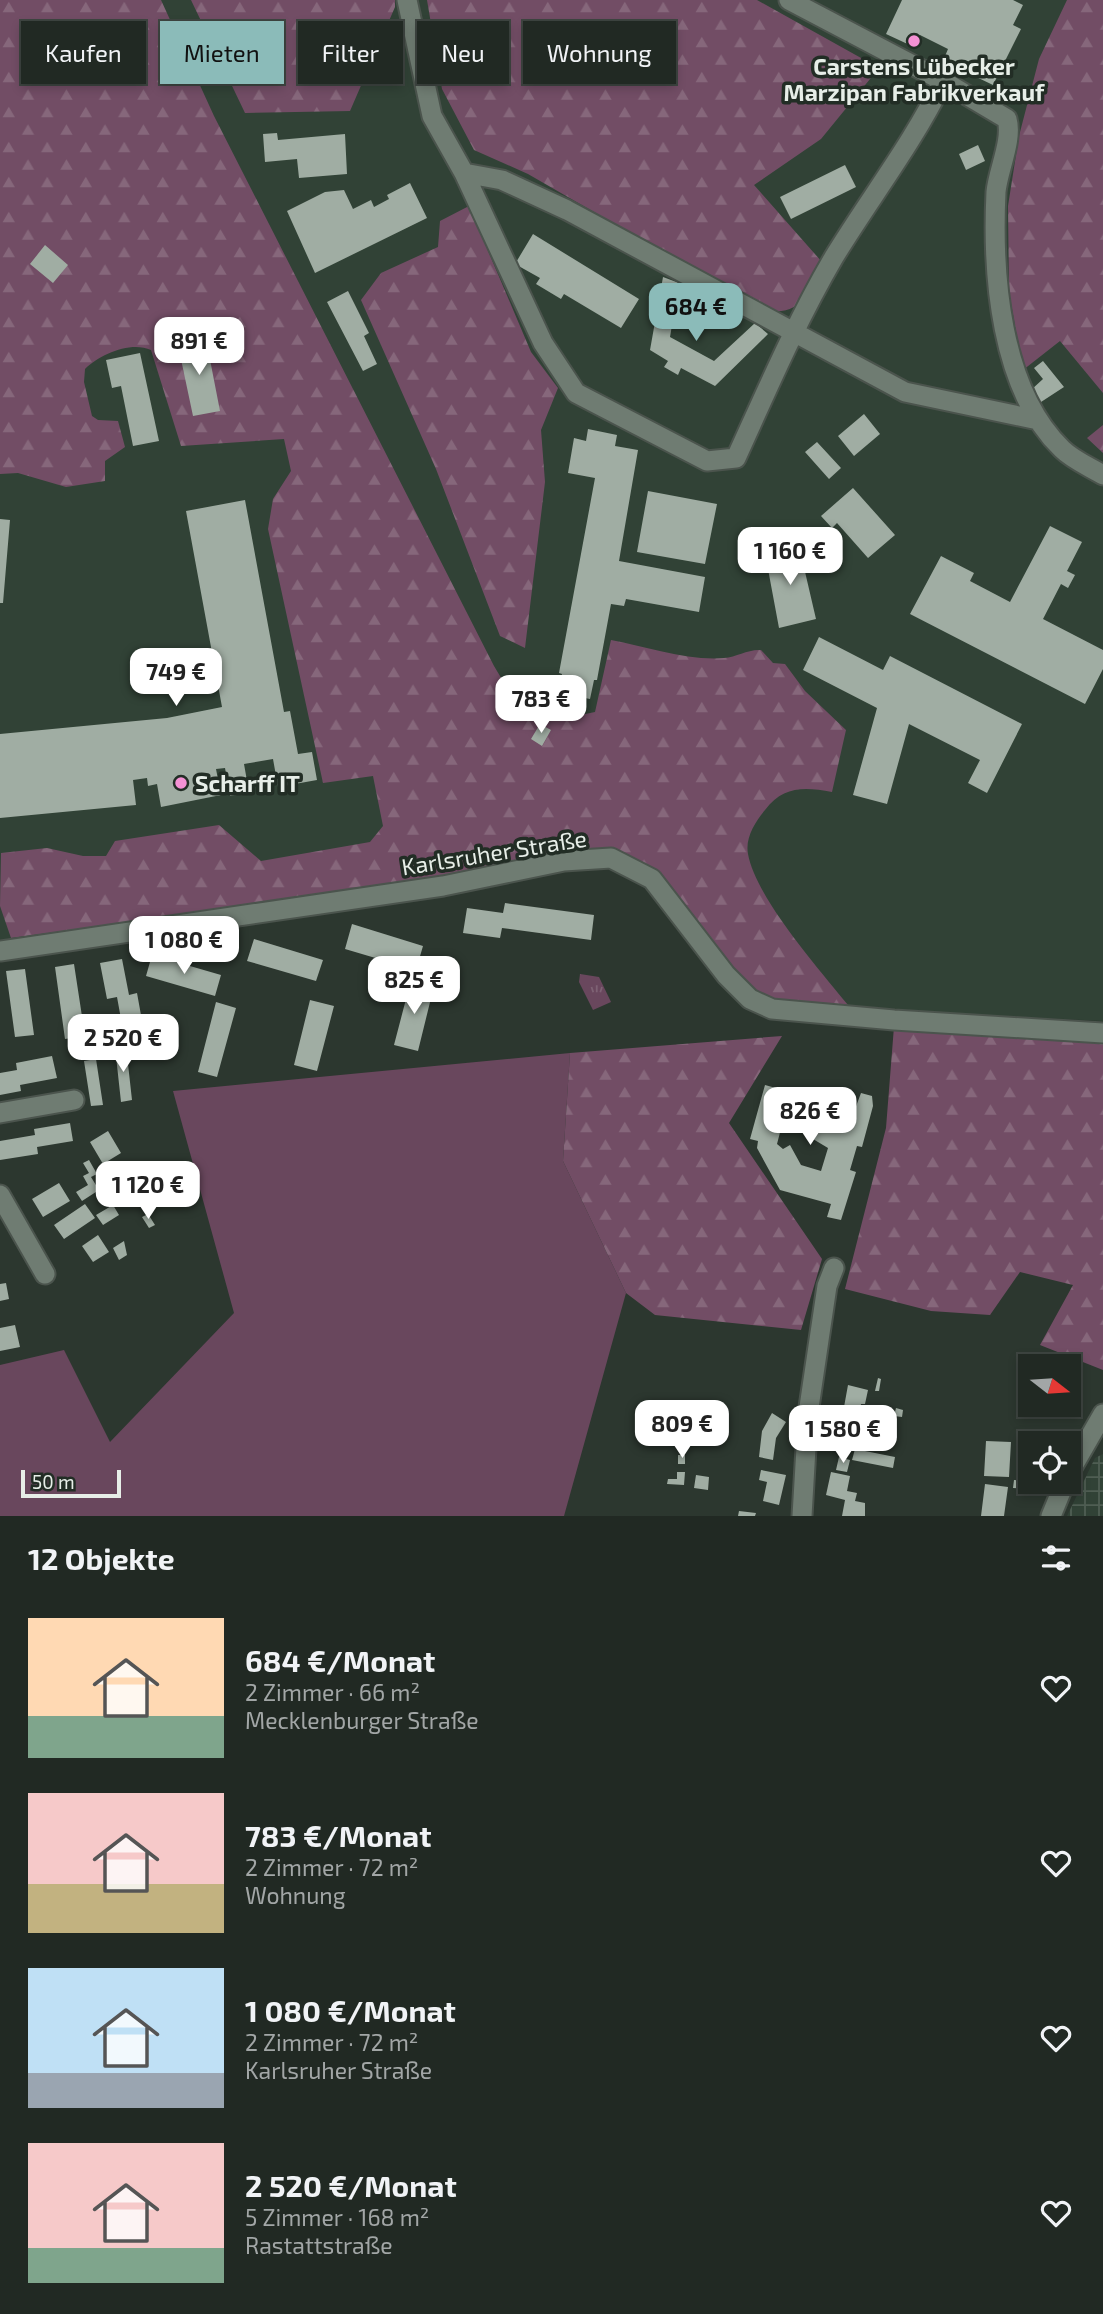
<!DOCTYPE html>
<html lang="de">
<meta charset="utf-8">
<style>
:root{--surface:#212923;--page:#29312b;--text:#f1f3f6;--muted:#a2a6a6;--line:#3e4541;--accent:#8bbbb9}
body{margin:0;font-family:"Exo 2",sans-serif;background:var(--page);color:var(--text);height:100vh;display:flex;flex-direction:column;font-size:26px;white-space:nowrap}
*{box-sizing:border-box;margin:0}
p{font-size:23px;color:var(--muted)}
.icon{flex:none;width:38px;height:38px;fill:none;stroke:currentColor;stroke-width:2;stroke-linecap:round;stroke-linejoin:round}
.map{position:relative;height:1516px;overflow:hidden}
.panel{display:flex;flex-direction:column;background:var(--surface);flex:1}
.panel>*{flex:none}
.top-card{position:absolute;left:21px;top:21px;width:700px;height:63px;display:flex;gap:14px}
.needle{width:46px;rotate:107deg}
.buttons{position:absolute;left:1018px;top:1354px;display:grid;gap:14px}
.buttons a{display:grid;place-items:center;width:63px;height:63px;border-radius:0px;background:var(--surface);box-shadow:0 4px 10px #0003,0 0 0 2px var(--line);font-size:35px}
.scale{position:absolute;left:21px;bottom:18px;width:100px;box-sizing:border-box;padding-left:7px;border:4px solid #e7eee8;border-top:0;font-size:19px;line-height:24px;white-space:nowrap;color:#e7eee8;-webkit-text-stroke:5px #222d25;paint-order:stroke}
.price{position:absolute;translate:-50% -60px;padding:0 16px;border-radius:14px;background:#fff;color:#222;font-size:23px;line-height:46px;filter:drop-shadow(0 2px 4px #0008)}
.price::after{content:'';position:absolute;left:50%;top:42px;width:21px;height:16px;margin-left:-10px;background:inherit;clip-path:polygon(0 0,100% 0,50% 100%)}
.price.current{background:var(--accent);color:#111}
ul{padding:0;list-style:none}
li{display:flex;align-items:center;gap:21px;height:175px;padding:0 28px}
li span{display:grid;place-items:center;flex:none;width:196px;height:140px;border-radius:0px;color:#555}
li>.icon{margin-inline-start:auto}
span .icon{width:84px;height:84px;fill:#fffc;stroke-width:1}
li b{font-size:30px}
h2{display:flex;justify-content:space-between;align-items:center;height:84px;padding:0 28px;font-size:30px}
.tag{padding:0 24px;border-radius:0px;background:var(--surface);box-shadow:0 4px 10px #0003,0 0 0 2px var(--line);font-size:24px;line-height:63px}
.tag.current{background:var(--accent);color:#111}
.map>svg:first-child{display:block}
.built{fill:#314236}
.industrial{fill:url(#industrial-grid)}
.green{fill:#69475d}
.forest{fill:url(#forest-firs)}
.park{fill:url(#park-tufts)}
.building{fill:#a0ada3;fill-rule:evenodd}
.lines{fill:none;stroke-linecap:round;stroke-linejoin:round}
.minor-casing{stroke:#4b544d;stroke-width:23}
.minor{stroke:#6f7c72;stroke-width:19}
.poi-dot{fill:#f491d4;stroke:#222d25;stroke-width:2.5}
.labels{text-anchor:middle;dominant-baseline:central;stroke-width:7;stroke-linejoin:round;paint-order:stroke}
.poi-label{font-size:23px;font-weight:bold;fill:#e7eee8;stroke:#222d25}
.street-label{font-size:23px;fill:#e7eee8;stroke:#222d25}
</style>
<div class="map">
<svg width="1103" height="1516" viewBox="0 0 1103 1516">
<defs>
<pattern id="industrial-grid" width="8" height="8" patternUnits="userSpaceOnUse" patternTransform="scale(1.75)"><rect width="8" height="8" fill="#314236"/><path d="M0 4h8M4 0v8" fill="none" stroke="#4f5e53"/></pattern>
<pattern id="forest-firs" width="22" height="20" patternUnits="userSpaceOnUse" patternTransform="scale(1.75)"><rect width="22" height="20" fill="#724d65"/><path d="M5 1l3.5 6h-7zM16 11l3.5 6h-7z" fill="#86677b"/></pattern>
<pattern id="park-tufts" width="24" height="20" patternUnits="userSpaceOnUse" patternTransform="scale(1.75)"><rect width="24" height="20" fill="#69475d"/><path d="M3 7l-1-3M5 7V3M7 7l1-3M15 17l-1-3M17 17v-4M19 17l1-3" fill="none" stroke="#7e6274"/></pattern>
</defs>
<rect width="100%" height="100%" fill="#2c372f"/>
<!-- built -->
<path class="built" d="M0 0H1103V1021L945 1013 752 997 659 876 623 853H565L0 940Z"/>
<!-- industrial -->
<path class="industrial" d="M1103 1454V1516H1067L1095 1458Z"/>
<!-- green -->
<path class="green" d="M570 1053 563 1161 626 1293 564 1516H0V1365L64 1350 110 1442 234 1313 173 1091Z"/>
<!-- forest -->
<path class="forest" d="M0 0H161L214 116 494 666 518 706 566 718 595 712 611 640C647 647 688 661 724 658 737 657 748 649 761 650L773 663 785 664 805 691 846 730 832 792C804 787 783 786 765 810 755 822 745 838 748 854 756 898 819 969 848 1005L752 997 659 876 623 853H565L397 886 11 938 0 906 1 853 47 848 83 856H106L115 841 219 825 261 861 370 842 383 826 373 776 323 783 268 529 273 499 291 471 284 439 181 446 151 350C131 341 100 354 85 369L84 382 92 416 98 420 118 421 125 447 105 461V481L66 487 18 473 0 474Z
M191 0H395V7L350 111 245 113Z
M427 0H757L879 68 821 139 754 185 822 262C807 290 803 318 764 310L528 174 474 150 442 89Z
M1067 0H1103V393L1060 341 1023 370 1009 292 1008 206 1019 136 1039 59Z
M469 206 531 352 558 388 541 430 545 482 525 648 500 636 436 469 361 300 381 273 438 247 440 221Z
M1103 425V453L1087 438Z
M895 1014 1103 1026V1370L1040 1345 1073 1285 1020 1272 990 1315 931 1311 845 1289 886 1128Z
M782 1036 729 1123 822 1259 801 1330 655 1315 626 1293 563 1161 570 1053Z"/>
<!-- park -->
<path class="park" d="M580 974 599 977 611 1002 593 1010 579 982Z"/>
<!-- building -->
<path class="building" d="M902 0H1013L1023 5 1013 25 1021 29 993 85 943 61 948 49 920 35 914 47 886 34Z
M277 133 278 140 345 134 347 174 299 178 297 159 265 162 263 134Z
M978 145 985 161 966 170 959 154Z
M845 165 856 187 791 219 780 197Z
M410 183 427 218 315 273 287 211 325 192 344 190 353 209 371 200 374 207 389 199 387 195Z
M533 234 639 299 621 328 564 294 561 299 536 284 540 278 515 264Z
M45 245 68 265 53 283 30 264Z
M663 277 679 283 670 337 714 361 755 323 768 334 715 386 681 368 678 375 664 367 668 361 650 350Z
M348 291 369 333 364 336 377 364 363 371 327 302Z
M206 339 220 411 193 416 178 345Z
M140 353 159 441 133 446 121 386 112 388 106 360Z
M1043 361 1064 387 1041 402 1031 390 1043 379 1034 368Z
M864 414 880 434 854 456 838 436Z
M588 429 617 435 615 446 638 450 619 561 705 577 699 612 626 599 624 606 611 604 597 680H594L590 699 559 693 562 674 559 673 595 478 568 473 574 438 586 441Z
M817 442 841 468 829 479 805 452Z
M853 488 895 535 868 558 837 523 832 528 821 516Z
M648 491 717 504 705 564 637 552Z
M245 500 284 712 290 711 298 754 312 752 317 780 278 787 273 759 244 764 249 792 230 796 225 768 216 769 221 795 161 807 157 784 148 786 147 778 133 780 136 805 0 818V734L167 718 222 707 186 511Z
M0 519 10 520 3 603H0Z
M1050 526 1082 542 1067 571 1075 575 1068 588 1061 584 1043 619 1103 650V669L1085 704 910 614 941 556 974 573 970 581 1010 602Z
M799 546 816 619 779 628 765 553Z
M819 637 883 670 890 656 1022 724 987 793 968 783 980 760 909 724 887 804 853 795 877 708 803 670Z
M540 724 551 730 542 746 531 739Z
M505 903 594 915 591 940 502 928 500 938 463 933 467 908 503 913Z
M352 924 423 946 416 970 345 949Z
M254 939 323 960 316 981 247 961Z
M152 955 221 975 215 996 146 976Z
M122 959 129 995 137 993 143 1026 123 1030 117 997 107 999 100 963Z
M74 964 85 1036 65 1039 55 967Z
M25 969 34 1035 15 1037 6 971Z
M411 980 434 986 418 1051 394 1045Z
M310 1000 334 1006 317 1071 294 1065Z
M216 1002 236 1008 217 1077 198 1072Z
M126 1046 132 1100 121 1102 115 1047Z
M52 1056 57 1078 20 1085 21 1091 0 1095V1073L17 1070 16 1063Z
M96 1059 103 1105 91 1106 84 1061Z
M765 1085 790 1092 848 1128 861 1093 872 1096 873 1106 862 1147 857 1146 850 1170 856 1172 841 1220 827 1217 831 1204 780 1190 757 1148 758 1141 750 1139ZM783 1121 828 1148 821 1171 801 1165 790 1145 783 1149 777 1144Z
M70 1123 73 1141 37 1147 38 1154 0 1160V1141L35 1135 34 1129Z
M108 1131 121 1153 103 1164 90 1142Z
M89 1160 97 1174 91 1177 99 1190 82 1201 76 1192 88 1185 83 1176 89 1173 83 1163Z
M59 1183 70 1201 43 1217 32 1199Z
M85 1204 95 1218 64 1239 54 1225Z
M113 1205 119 1215 103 1225 96 1215Z
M148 1214 155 1225 149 1228 142 1217Z
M98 1235 109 1252 93 1262 82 1246Z
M124 1241 127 1255 119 1260 113 1248Z
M6 1283 9 1299 0 1301V1284Z
M15 1325 20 1347 0 1351V1328Z
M878 1378 881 1379 879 1391H875Z
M848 1385 868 1390 865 1404H861L860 1410 844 1407Z
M871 1407 894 1411 892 1423 869 1418Z
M896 1408 903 1410 902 1417 894 1416Z
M772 1413 786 1422 776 1438 773 1460 759 1457 762 1431Z
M841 1420 860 1424 859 1430 869 1432 867 1441 857 1439 855 1446 836 1442Z
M1053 1434V1444L1020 1446V1435Z
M986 1441 1011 1442 1009 1477 984 1476Z
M855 1449 895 1457 893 1468 852 1460Z
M678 1455H685V1464H678Z
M839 1457 850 1460 847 1472 836 1470Z
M761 1470 786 1475 779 1505 763 1501 767 1482 759 1480Z
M677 1472H685L684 1485 667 1484 668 1479H677Z
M831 1472 850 1476 847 1491 857 1493 855 1501 865 1503V1516H842L845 1500 826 1495Z
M696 1475 709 1477 708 1490 694 1488Z
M1014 1480 1031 1481 1032 1489 1013 1488Z
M985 1484 1008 1487 1004 1516H981Z
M739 1511 756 1513 755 1516H738Z"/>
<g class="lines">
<!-- minor casing -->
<g class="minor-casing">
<path id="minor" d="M407 0 432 116 464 173 502 180 567 210 905 392 1038 420
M789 0 943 81 1007 119C1013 140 998 170 996 192 992 274 1000 389 1062 449 1073 460 1090 467 1103 475
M464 173 543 343 576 393 707 461 736 458C767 390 796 322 834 257 870 198 913 143 943 81
M0 951 443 886 564 861 611 858 652 879 726 975 750 999 772 1009 894 1020 1103 1033
M0 1113 74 1100
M0 1195 45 1274
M1069 1473 1103 1414
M802 1516 808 1414 827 1286 834 1268
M1051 1516 1065 1482"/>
</g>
<!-- minor -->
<use href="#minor" class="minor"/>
</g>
<!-- markers -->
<g class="poi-dot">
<circle cx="914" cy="41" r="7"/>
<circle cx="181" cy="783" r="7"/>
</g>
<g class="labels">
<!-- poi labels -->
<g class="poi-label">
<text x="914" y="66">Carstens Lübecker<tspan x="914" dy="26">Marzipan Fabrikverkauf</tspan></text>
<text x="195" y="783" text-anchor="start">Scharff IT</text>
</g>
<!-- street labels -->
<g class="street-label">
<text transform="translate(494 852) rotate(-9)">Karlsruher Straße</text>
</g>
</g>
</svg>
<div class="buttons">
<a><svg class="needle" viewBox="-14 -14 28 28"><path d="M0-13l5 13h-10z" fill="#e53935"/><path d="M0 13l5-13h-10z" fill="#a2a6a6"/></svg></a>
<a><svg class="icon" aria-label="locate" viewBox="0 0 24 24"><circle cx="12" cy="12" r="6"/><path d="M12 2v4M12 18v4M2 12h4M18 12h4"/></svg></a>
</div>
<div class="scale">50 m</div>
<b class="price current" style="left:696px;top:343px">684 €</b>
<b class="price" style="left:199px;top:377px">891 €</b>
<b class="price" style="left:790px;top:587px">1 160 €</b>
<b class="price" style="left:176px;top:708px">749 €</b>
<b class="price" style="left:541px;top:735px">783 €</b>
<b class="price" style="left:184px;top:976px">1 080 €</b>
<b class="price" style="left:414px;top:1016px">825 €</b>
<b class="price" style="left:123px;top:1074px">2 520 €</b>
<b class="price" style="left:810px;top:1147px">826 €</b>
<b class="price" style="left:148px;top:1221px">1 120 €</b>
<b class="price" style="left:682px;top:1460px">809 €</b>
<b class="price" style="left:843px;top:1465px">1 580 €</b>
<div class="top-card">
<a class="tag">Kaufen</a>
<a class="tag current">Mieten</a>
<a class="tag">Filter</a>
<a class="tag">Neu</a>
<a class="tag">Wohnung</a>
</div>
</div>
<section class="panel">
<h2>12 Objekte<svg class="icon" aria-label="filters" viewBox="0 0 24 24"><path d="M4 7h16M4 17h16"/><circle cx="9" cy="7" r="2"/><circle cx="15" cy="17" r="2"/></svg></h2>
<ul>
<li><span style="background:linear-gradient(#ffd9b3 70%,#7fa58c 0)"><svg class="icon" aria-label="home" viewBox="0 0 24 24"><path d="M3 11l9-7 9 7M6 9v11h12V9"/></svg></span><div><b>684 €/Monat</b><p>2 Zimmer · 66 m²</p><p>Mecklenburger Straße</p></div><svg class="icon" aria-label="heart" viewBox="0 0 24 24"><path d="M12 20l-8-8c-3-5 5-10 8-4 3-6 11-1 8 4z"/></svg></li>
<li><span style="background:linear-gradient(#f6c9c9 65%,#c2b280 0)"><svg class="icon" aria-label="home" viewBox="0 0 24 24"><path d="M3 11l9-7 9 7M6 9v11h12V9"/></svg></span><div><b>783 €/Monat</b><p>2 Zimmer · 72 m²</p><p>Wohnung</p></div><svg class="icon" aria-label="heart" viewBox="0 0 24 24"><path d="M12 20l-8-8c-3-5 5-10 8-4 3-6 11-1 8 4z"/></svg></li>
<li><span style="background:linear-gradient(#bfe0f5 75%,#9aa5b1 0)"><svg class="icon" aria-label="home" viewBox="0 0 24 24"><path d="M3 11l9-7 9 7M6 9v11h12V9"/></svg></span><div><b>1 080 €/Monat</b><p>2 Zimmer · 72 m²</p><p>Karlsruher Straße</p></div><svg class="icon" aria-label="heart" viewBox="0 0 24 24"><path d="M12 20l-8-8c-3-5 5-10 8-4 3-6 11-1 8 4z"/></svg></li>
<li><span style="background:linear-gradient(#f6c9c9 75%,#7fa58c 0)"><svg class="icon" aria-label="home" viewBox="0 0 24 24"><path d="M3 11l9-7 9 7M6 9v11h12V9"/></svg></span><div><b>2 520 €/Monat</b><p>5 Zimmer · 168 m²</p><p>Rastattstraße</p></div><svg class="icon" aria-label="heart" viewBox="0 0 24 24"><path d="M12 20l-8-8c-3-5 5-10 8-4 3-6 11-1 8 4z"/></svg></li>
</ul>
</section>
